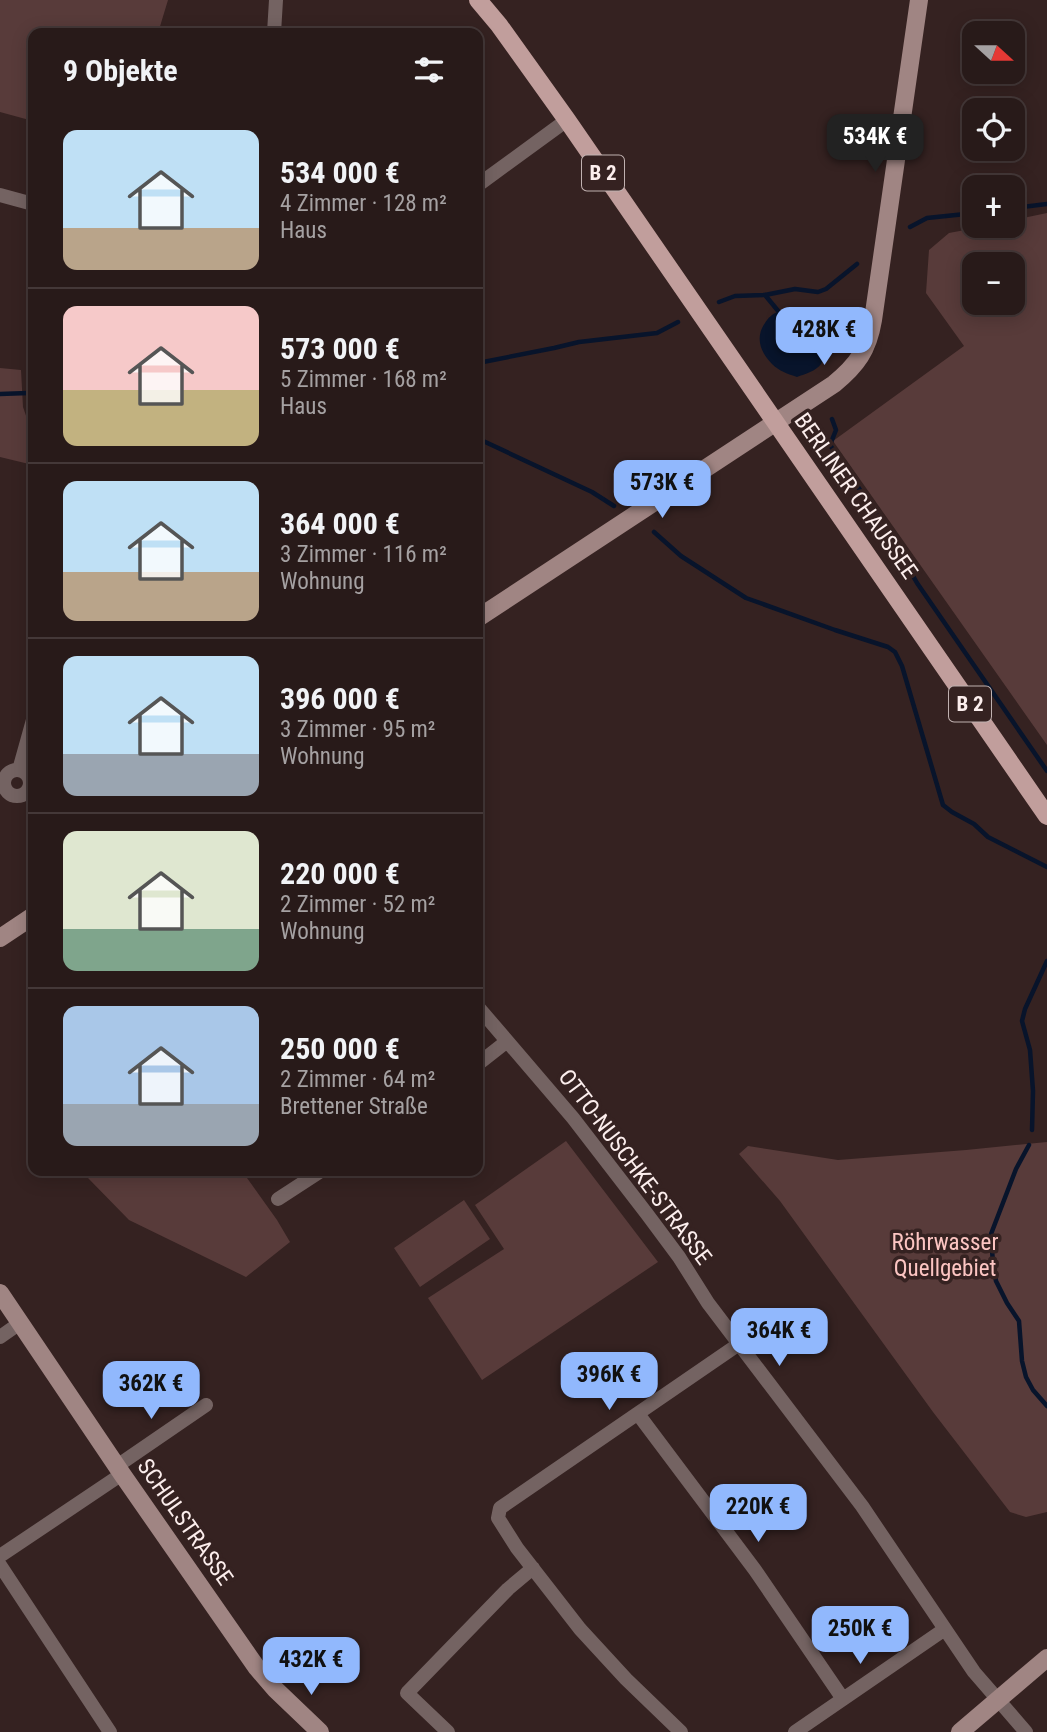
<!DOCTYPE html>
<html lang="de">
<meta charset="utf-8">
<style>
:root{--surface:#281a19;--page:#342726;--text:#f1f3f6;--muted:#a5a1a2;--line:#443838;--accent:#91b8fd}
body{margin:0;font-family:"Roboto Condensed",sans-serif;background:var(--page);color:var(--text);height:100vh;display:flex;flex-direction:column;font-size:26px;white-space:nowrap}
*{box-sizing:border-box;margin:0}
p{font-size:23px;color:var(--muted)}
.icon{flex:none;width:38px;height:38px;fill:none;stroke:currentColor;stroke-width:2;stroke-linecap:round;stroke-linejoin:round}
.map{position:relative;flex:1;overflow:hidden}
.side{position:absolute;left:28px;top:28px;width:455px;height:1148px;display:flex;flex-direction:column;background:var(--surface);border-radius:14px;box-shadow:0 4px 18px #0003,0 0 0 2px var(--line)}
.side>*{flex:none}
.needle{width:46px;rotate:111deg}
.buttons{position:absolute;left:962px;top:21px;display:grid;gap:14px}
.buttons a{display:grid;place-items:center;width:63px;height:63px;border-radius:14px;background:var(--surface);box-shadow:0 4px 18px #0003,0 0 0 2px var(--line);font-size:35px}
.price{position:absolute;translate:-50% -60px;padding:0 16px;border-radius:14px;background:var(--accent);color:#111;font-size:23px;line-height:46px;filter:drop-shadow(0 2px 4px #0008)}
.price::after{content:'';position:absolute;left:50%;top:42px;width:21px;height:16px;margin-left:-10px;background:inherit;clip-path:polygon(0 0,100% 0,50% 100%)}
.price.active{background:#222;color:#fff}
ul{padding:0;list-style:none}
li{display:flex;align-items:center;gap:21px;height:175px;padding:0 35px}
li+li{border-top:2px solid var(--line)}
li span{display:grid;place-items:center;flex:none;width:196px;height:140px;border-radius:14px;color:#555}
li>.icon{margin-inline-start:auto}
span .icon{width:84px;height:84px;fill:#fffc;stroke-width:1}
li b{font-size:30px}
h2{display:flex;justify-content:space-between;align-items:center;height:84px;padding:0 35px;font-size:30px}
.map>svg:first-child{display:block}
.green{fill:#583b3a;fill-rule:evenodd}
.water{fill:#08142b}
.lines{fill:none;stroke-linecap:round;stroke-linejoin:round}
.stream{stroke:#08142b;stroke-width:4.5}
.street{stroke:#746362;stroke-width:14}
.secondary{stroke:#a08583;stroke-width:18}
.primary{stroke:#c19e9c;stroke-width:18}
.labels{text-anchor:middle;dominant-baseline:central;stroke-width:7;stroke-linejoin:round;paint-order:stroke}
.shield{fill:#352221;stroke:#c0b1b0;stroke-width:2}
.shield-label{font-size:21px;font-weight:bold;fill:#fceeed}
.street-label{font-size:23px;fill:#fceeed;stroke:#352221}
.park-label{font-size:23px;fill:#fcc5c2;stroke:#352221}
</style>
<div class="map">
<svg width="1047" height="1732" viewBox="0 0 1047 1732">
<rect width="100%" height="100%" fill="#352221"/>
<!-- green -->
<path class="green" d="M0 0H168L158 33H33V121L0 112Z
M1047 213V745L833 441 964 346 926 293 929 250 949 233 986 226H1013V220ZM1013 264V303H975V264Z
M0 368 21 370 23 407 33 436V463L29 464 0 457Z
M566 1141 658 1262 482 1380 428 1298 504 1249 475 1205Z
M1047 1142V1512L1026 1517 1010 1512 933 1412 780 1201 739 1154 748 1146 838 1160 966 1150Z
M97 1171H242L277 1220 290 1242 246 1277 129 1220 88 1178Z
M464 1200 490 1239 420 1287 394 1248Z"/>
<!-- water -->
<path class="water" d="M795 311C819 315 832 327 824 353 823 357 823 361 821 364 816 371 805 374 797 377 788 374 779 371 772 364 760 352 755 337 765 323 768 318 772 314 778 312 783 311 790 311 795 311Z"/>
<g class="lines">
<!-- stream -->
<path class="stream" d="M1013 208 1047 204
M910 227 927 218 975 213
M765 295 779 312 780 316
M719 302 735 296 765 295 795 289 818 292 826 289 857 264
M478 363 554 348 579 342 657 333 678 322
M0 394 28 393
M832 419 836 430 830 445 888 532 917 583 1047 771
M481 440 592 492 614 506
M654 532 681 556 746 598 835 630 888 647 895 652 902 666 943 805 952 812 974 824 988 837 1047 867
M1032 1130 1033 1091 1030 1050 1022 1021 1025 1009 1047 961
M1029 1145 1016 1169 991 1234 993 1264 996 1281 1007 1303 1019 1321 1022 1361 1026 1377 1033 1390 1047 1406"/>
<!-- street -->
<path class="street" d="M274 33 276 0
M478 185 567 120
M0 195 33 204
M19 770 33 720
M4 783a13 13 0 1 1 26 0a13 13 0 1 1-26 0Z
M478 1007 573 1118 647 1214 679 1257 708 1303 862 1506 974 1672 1026 1732
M478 1064 506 1042
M278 1199 321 1171
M0 1337 20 1323
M638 1414 755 1570 843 1699
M117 1466 206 1405
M0 1556 122 1474
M0 1565 110 1732
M448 1732 407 1693 508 1589 533 1568
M681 1732 626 1679 580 1629 517 1548 498 1518 500 1508 739 1344
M795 1732 945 1629"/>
<!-- secondary -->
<path class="secondary" d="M478 618 834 384C857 365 868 350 873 320L919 0
M0 938 33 916
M0 1293 122 1474 257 1668 275 1689 320 1732
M960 1732 1047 1658"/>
<!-- primary -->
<path class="primary" d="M478 0 499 25 567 120 1047 816"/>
</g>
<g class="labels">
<!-- shield labels -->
<g class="shield">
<rect x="582" y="155.5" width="42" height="35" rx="5"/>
<rect x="949" y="686.5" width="42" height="35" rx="5"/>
</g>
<g class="shield-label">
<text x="603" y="173">B 2</text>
<text x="970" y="704">B 2</text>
</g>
<!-- street labels -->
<g class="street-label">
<text transform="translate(856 496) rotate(55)">BERLINER CHAUSSEE</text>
<text transform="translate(635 1167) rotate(53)">OTTO-NUSCHKE-STRASSE</text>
<text transform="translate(185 1522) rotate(55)">SCHULSTRASSE</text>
</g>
<!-- park labels -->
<g class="park-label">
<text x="945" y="1242">Röhrwasser<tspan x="945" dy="26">Quellgebiet</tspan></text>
</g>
</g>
</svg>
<div class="buttons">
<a><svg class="needle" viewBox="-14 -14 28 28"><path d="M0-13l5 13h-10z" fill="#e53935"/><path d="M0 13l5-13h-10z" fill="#a5a1a2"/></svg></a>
<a><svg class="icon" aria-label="locate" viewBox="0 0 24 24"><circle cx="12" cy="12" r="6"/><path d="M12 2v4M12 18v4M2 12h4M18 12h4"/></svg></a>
<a>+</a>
<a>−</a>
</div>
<b class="price active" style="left:875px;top:174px">534K €</b>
<b class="price" style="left:824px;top:367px">428K €</b>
<b class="price" style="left:662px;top:520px">573K €</b>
<b class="price" style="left:779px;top:1368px">364K €</b>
<b class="price" style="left:609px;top:1412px">396K €</b>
<b class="price" style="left:151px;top:1421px">362K €</b>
<b class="price" style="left:758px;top:1544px">220K €</b>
<b class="price" style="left:860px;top:1666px">250K €</b>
<b class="price" style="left:311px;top:1697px">432K €</b>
<section class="side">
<h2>9 Objekte<svg class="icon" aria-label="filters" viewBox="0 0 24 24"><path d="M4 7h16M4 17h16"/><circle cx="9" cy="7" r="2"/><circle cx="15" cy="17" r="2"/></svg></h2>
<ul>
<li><span style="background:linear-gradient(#bfe0f5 70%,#b9a48a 0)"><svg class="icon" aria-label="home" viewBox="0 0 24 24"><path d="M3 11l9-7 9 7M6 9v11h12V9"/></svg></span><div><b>534 000 €</b><p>4 Zimmer · 128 m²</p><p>Haus</p></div></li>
<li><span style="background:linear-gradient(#f6c9c9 60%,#c2b280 0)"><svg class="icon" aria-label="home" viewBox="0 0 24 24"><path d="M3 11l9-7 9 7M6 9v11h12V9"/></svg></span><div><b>573 000 €</b><p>5 Zimmer · 168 m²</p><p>Haus</p></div></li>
<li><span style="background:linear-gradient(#bfe0f5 65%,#b9a48a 0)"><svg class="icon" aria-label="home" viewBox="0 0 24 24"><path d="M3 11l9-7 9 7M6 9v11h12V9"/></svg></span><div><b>364 000 €</b><p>3 Zimmer · 116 m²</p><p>Wohnung</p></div></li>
<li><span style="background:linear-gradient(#bfe0f5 70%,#9aa5b1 0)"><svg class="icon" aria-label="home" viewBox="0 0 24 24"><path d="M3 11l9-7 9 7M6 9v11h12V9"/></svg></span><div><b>396 000 €</b><p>3 Zimmer · 95 m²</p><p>Wohnung</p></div></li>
<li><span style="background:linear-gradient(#dfe7d0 70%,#7fa58c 0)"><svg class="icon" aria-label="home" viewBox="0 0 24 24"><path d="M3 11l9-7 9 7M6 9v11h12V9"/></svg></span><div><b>220 000 €</b><p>2 Zimmer · 52 m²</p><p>Wohnung</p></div></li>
<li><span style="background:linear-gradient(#a9c7e8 70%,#9aa5b1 0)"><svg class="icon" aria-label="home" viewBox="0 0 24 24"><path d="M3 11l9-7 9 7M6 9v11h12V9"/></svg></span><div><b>250 000 €</b><p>2 Zimmer · 64 m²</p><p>Brettener Straße</p></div></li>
</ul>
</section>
</div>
